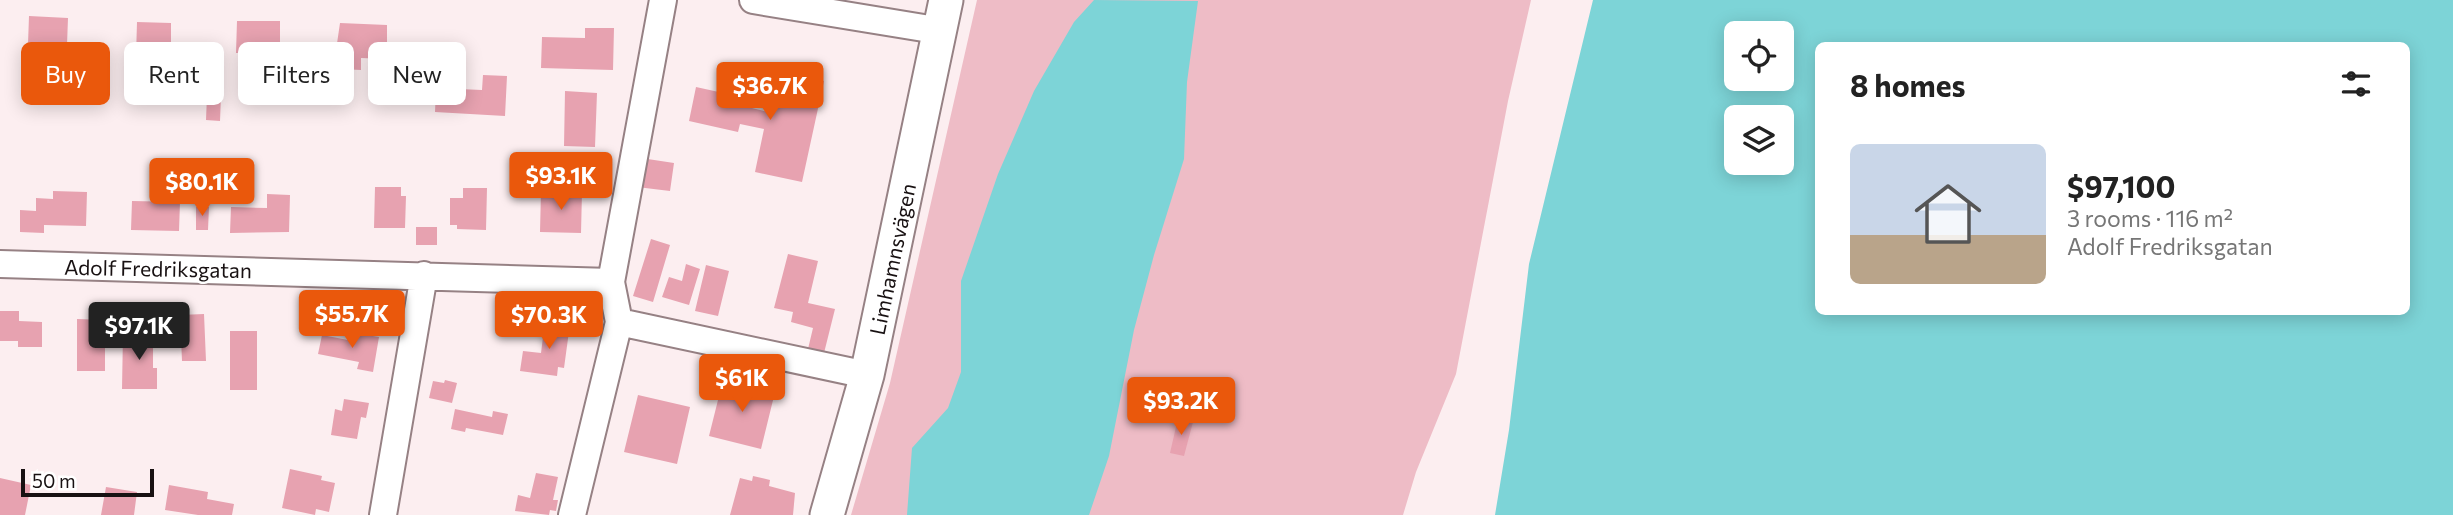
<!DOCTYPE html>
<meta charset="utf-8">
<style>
:root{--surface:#fff;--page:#f6f6f6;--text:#222;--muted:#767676;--accent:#ea580c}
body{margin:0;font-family:Commissioner,sans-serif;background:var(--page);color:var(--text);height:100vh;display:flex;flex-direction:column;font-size:26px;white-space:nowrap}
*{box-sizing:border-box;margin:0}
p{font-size:23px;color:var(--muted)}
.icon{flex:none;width:38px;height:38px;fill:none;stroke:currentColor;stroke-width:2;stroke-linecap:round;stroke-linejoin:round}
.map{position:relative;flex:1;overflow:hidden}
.side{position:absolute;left:1815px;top:42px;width:595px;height:273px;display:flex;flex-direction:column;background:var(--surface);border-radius:10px;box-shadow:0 4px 18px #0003}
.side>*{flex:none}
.guide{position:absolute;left:21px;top:42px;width:665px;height:63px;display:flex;gap:14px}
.tools{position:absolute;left:1724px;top:21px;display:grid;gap:14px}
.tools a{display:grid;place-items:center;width:70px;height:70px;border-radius:10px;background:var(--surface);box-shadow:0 4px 18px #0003;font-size:35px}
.scale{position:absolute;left:21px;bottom:18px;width:133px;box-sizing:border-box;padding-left:7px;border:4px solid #181112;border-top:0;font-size:19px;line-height:24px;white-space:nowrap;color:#181112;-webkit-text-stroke:5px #fff;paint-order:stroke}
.price{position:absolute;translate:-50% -60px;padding:0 16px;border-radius:7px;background:var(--accent);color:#fff;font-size:23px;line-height:46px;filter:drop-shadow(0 2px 4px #0008)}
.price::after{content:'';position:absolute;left:50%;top:42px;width:21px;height:16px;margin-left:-10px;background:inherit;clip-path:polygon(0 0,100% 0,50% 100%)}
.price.selected{background:#222;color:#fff}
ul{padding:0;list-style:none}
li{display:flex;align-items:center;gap:21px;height:175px;padding:0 35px}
li span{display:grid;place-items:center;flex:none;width:196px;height:140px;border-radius:10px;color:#555}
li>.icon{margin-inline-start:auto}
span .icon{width:84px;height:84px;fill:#fffc;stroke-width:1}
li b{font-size:30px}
h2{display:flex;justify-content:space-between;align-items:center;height:84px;padding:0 35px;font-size:30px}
.tag{padding:0 24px;border-radius:10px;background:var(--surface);box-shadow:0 4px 18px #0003;font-size:24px;line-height:63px}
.tag.selected{background:var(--accent);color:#fff}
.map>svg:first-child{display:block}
.green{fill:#eebcc6}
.water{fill:#7dd4d7;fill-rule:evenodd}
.building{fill:#e7a2b0}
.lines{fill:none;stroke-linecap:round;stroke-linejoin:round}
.minor-casing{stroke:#968184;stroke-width:30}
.major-casing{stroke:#968184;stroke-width:37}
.minor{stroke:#fff;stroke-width:26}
.major{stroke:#fff;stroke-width:33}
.labels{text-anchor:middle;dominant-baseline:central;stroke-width:5;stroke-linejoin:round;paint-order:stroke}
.street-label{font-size:21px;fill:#181112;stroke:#fff}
</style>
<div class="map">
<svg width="2453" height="515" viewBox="0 0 2453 515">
<rect width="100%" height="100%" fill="#fceef0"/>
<!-- green -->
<path class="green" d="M977 0H1531L1508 101 1456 374 1416 472 1403 515H851L890 383Z"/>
<!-- water -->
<path class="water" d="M1094 0 1198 1 1187 82 1184 159 1154 255 1134 330 1109 456 1089 515H907L912 448 948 408 961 372V281L998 174 1034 91 1074 22Z
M1593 0H2453V515H1495L1509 430 1529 264ZM1736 33H1782V79H1736ZM1818 46H2406V312H1818ZM1736 117H1782V163H1736Z"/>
<!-- building -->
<path class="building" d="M29 16 68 18 67 45 28 44Z
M237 21H280V53H236Z
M137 22 171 23V65H150V56H136Z
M340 23 387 25V59L361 58V70L340 69V57H335Z
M585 28H614L613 70 541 68 542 37 585 38Z
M208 70 222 71 220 121 206 120Z
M777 71 824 81 802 182 755 172 764 129 740 124 738 132 689 121 696 87 746 98 744 106 768 112Z
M483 75 507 76 505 116 435 112 436 88 482 90Z
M565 91 597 93 595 147 564 146Z
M641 158 674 163 670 191 637 187Z
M375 187H401V196H406L405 228H374Z
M463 188H487L486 230 457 229V225H450V198H463Z
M53 191 87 192 86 226 44 225V233L20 232V210L36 211V198L53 199Z
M541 191 582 192 581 233 540 232Z
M267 194 290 195 289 232 230 233 231 207 267 208Z
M132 201 180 202 179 231 131 230Z
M196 207H209L208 230H196Z
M416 227H437V245H416Z
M651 239 670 245 653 302 633 296Z
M788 254 818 261 808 303 835 309 824 353 808 349 813 328 791 322 793 312 774 308Z
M686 264 700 269 689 305 662 297 669 277 682 281Z
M706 265 729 271 718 316 695 311Z
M559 294H585V309L558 308Z
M0 311H19V321L42 322V347H18V341H0Z
M204 314 206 361H182L180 315Z
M77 319 105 320V371H77Z
M545 321 570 324 564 368 558 367 557 376 520 371 523 351 541 353Z
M230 331H257V390H230Z
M123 333H153V368H157V389H122Z
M354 333 379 337 373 372 357 369 359 362 318 354 322 335 353 341Z
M445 380 457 383 452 403 429 398 433 381 444 383Z
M723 380 775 392 761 449 709 436Z
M638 395 690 407 677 464 624 452Z
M344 399 369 403 366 418 361 417 357 439 331 435 335 409 342 411Z
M455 409 492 417 493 411 508 414 503 435 466 428 465 432 451 429Z
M1178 418 1193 422 1184 456 1170 453Z
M290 469 322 476 321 480 335 483 329 512 316 509 315 515 282 508Z
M536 473 558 477 553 500H558L556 511 550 510 549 515 515 511 518 495 530 498Z
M753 476 770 480 769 486 795 493 793 515H730L740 478 752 481Z
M0 478 31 485 25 515H0Z
M169 485 208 492 207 499 234 504 232 515H198L165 510Z
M106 487 137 492 134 515H101Z"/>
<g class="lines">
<!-- minor casing -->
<g class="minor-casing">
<path id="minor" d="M753 0 942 31
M0 264 611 282
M619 322 867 375
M383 515 424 275
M572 515 619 322 611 282 663 0"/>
</g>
<!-- major casing -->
<g class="major-casing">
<path id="major" d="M827 515 867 375 946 0"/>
</g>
<!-- minor -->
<use href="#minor" class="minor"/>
<!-- major -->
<use href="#major" class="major"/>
</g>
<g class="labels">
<!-- street labels -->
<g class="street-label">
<text transform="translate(892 259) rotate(-78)">Limhamnsvägen</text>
<text transform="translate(158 268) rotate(1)">Adolf Fredriksgatan</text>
</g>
</g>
</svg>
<div class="tools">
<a><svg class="icon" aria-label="locate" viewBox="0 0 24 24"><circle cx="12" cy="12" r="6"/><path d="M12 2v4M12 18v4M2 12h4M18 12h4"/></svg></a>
<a><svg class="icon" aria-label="layers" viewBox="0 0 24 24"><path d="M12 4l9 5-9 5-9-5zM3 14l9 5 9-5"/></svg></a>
</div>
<div class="scale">50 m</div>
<b class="price" style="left:770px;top:122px">$36.7K</b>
<b class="price" style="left:561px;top:212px">$93.1K</b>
<b class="price" style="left:202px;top:218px">$80.1K</b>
<b class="price" style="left:352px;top:350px">$55.7K</b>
<b class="price" style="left:549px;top:351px">$70.3K</b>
<b class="price selected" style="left:139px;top:362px">$97.1K</b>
<b class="price" style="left:742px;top:414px">$61K</b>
<b class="price" style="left:1181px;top:437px">$93.2K</b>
<div class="guide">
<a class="tag selected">Buy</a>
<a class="tag">Rent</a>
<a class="tag">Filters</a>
<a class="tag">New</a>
</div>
<section class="side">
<h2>8 homes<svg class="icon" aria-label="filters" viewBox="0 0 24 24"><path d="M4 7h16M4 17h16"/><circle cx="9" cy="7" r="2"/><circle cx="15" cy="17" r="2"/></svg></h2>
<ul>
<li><span style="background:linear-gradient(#c9d6e8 65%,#b9a48a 0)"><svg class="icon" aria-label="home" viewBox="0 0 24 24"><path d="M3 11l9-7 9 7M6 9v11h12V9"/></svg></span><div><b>$97,100</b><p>3 rooms · 116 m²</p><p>Adolf Fredriksgatan</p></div></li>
</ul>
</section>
</div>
